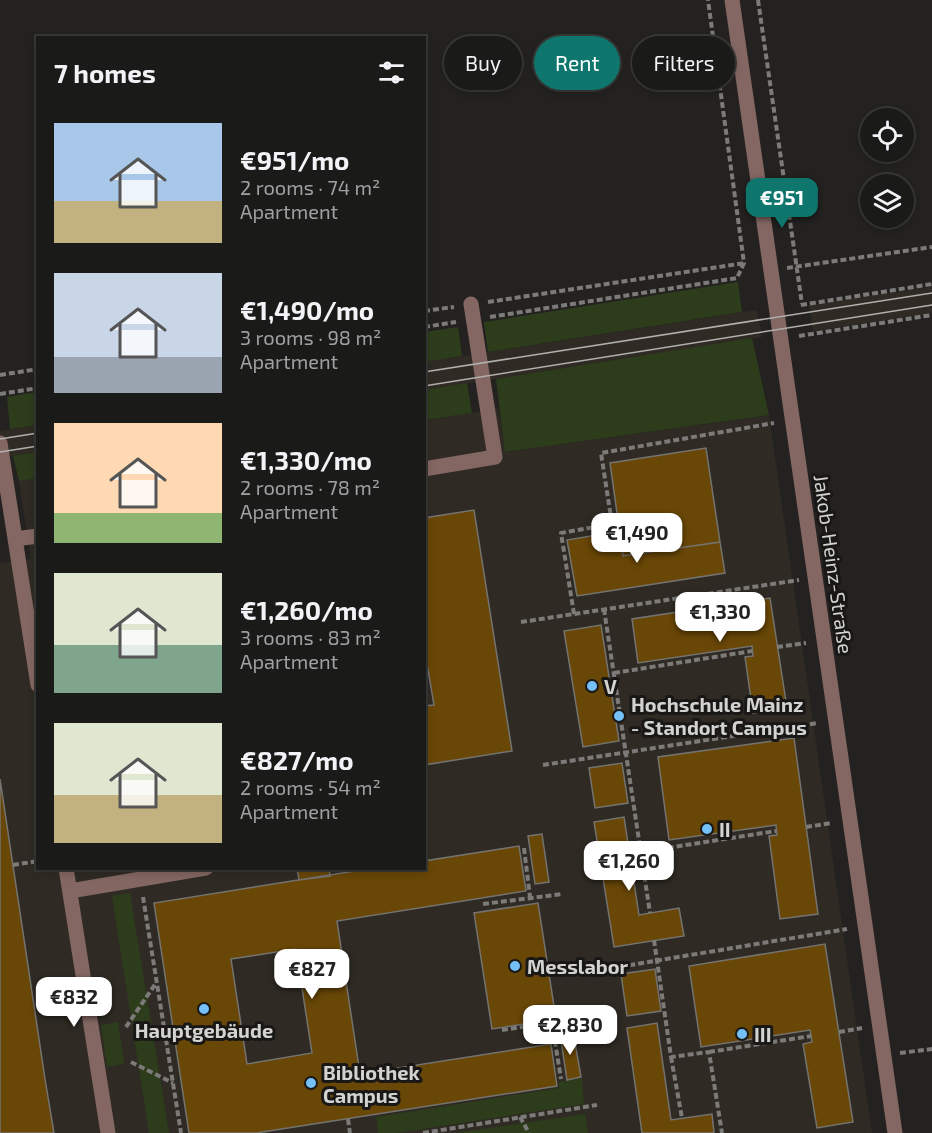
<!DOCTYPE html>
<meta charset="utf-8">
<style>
:root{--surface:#1a1a18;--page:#232321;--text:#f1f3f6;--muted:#9fa1a2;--line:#383837;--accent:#0f766e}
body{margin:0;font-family:"Exo 2",sans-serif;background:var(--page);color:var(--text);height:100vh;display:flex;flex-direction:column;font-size:22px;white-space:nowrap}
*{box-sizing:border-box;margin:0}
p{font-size:20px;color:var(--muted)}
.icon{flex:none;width:33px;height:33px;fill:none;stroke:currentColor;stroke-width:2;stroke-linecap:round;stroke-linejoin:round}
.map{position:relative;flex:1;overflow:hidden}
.drawer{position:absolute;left:36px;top:36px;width:390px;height:834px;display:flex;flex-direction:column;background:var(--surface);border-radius:0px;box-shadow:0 3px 9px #0003,0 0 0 2px var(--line)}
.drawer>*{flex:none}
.hud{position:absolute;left:444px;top:36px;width:398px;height:54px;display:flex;gap:12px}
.controls{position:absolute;left:860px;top:108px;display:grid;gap:12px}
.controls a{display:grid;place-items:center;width:54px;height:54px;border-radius:50%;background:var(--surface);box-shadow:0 3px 9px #0003,0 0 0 2px var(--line);font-size:30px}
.price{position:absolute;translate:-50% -51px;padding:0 14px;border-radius:12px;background:#fff;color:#222;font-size:20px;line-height:39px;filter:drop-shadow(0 2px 3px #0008)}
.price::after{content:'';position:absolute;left:50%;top:36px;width:18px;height:14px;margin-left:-9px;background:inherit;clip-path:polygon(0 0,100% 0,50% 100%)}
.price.current{background:var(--accent);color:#fff}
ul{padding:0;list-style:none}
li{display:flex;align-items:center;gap:18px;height:150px;padding:0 18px}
li span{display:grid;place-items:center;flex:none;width:168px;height:120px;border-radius:0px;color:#555}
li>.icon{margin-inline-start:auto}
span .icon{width:72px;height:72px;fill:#fffc;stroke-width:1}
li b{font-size:26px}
h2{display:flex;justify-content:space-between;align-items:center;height:72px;padding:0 18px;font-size:26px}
.pill{padding:0 21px;border-radius:27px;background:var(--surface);box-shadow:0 3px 9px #0003,0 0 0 2px var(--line);font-size:21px;line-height:54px}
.pill.current{background:var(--accent);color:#fff}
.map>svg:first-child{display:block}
.built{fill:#2f2b24}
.green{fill:#2d3c1b}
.building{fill:#694706;stroke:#757371;stroke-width:1.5;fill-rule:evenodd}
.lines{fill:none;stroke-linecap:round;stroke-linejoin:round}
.path{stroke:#7c7b79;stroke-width:4;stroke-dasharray:6 3;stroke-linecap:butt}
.minor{stroke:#846762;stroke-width:15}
.tram{stroke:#b0b0ae;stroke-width:1.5}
.poi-dot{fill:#75c0f6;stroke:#191816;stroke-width:2}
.labels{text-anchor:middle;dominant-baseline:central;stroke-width:6;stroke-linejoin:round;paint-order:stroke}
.street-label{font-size:20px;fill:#d3d3d1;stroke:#191816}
.poi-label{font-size:20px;font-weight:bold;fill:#d3d3d1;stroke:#191816;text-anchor:start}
</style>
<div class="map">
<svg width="932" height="1133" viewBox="0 0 932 1133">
<rect width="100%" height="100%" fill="#232220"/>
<!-- built -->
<path class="built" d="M932 287V313L813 331 809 305Z
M757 310 762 337 425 390V362Z
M498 409 506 452 769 415 872 1133H0V563L31 559 19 481 37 478 38 868H424L425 420Z
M37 425V452L0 459V431Z"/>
<!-- green -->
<path class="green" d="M738 282 742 312 488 352 484 322Z
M458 327 462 356 425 362V332Z
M752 338 769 415 505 452 496 379Z
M467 383 472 413 425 420V390Z
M37 392V425L10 429 7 397Z
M37 452V478L19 481 13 456Z
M130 893 169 1133H149L112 896Z
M118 1022 124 1064 107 1067 101 1025Z
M582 1078 584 1104 397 1133H378L376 1117 559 1088V1082Z
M585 1114 588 1133H455Z"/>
<!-- building -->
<path class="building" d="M706 448 720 542 623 556 610 463Z
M474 510 512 751 424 765V706L434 705 424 646V518Z
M620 531 623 556 720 542 725 573 577 596 567 540Z
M770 598 787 708 753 713 745 657 753 656 752 646 638 663 632 619Z
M601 625 619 741 583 747 564 631Z
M794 738 818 914 780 919 769 836 777 835 776 825 669 840 658 757Z
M622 763 628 803 595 808 589 768Z
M0 779 45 1079 54 1133H0Z
M624 817 639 915 679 908 684 936 614 947 594 822Z
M542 834 549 882 535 884 528 836Z
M519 846 526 891 337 921 360 1074 551 1044 557 1086 256 1133H189L154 903 374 868H424V861ZM296 949 312 1053 247 1064 231 959Z
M297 868H329L330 876 299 880Z
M538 903 556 1019 492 1029 474 913Z
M825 944 853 1122 817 1128 803 1044 812 1042 810 1030 701 1047 689 966Z
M655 969 661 1011 627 1016 621 974Z
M657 1023 671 1120 712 1114 714 1133H642L627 1028Z
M573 1031 581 1077 567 1080 560 1034Z"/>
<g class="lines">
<!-- path -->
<path class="path" d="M758 0 802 304
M787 268 932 247
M488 302 745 263
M801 305 932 284
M424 311 454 307
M490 317 737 278 744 263 708 0
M424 327 456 322
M799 336 932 315
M0 375 38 369
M0 394 38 388
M604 609 650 913
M574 614 561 533 612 524 601 453 774 423
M521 622 799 580
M777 647 806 643
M614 673 752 651
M543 765 818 723
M806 827 832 823
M524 848 530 897
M641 852 776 831
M13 865 38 861
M143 897 181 1133
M483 904 563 894
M654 940 671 1057 709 1052 722 1133
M576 974 847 929
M552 1023 561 1079
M126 1027 156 983
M502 1030 583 1018
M839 1032 862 1028
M709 1052 811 1036
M900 1053 932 1049
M671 1057 682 1118
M131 1062 173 1083
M520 1117 529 1133
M348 1119 350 1133
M423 1133 597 1105"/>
<!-- minor -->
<path class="minor" d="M732 0 895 1133
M0 443 38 685
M424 469 495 457 471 304
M15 539 38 536
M66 868 108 1133
M70 891 206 868"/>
<!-- tram -->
<path class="tram" d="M424 372 932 293
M424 386 932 305
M0 439 38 433
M0 452 38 446"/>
</g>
<!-- markers -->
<g class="poi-dot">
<circle cx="592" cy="686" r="6"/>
<circle cx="619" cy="716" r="6"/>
<circle cx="707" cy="829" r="6"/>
<circle cx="515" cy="966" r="6"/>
<circle cx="204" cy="1009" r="6"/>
<circle cx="742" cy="1034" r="6"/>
<circle cx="311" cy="1083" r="6"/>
</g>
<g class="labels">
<!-- street labels -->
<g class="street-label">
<text transform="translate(834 564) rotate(82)">Jakob-Heinz-Straße</text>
</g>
<!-- poi labels -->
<g class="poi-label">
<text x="604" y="686">V</text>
<text x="631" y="704">Hochschule Mainz<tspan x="631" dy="23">- Standort Campus</tspan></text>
<text x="719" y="829">II</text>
<text x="527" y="966">Messlabor</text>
<text x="204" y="1030" text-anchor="middle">Hauptgebäude</text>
<text x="754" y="1034">III</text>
<text x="323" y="1072">Bibliothek<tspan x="323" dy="23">Campus</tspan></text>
</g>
</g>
</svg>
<div class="controls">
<a><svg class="icon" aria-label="locate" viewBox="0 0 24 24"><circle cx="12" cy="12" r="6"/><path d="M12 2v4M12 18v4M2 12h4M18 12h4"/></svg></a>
<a><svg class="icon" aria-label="layers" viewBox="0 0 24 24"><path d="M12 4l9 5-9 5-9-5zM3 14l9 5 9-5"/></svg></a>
</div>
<b class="price current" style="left:782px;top:229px">€951</b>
<b class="price" style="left:637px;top:564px">€1,490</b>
<b class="price" style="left:720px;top:643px">€1,330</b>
<b class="price" style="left:629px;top:892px">€1,260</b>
<b class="price" style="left:312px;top:1000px">€827</b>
<b class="price" style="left:74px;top:1028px">€832</b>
<b class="price" style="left:570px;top:1056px">€2,830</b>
<div class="hud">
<a class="pill">Buy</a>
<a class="pill current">Rent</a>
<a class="pill">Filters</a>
</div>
<section class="drawer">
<h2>7 homes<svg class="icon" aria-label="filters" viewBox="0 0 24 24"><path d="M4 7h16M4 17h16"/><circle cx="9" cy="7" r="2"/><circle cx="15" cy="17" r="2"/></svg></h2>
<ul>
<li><span style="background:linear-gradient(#a9c7e8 65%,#c2b280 0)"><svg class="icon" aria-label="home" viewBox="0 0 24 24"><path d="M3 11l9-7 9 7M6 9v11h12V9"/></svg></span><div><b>€951/mo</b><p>2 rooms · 74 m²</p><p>Apartment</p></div></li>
<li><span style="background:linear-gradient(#c9d6e8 70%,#9aa5b1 0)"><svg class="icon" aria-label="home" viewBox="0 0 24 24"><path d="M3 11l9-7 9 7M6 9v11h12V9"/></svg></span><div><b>€1,490/mo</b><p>3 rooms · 98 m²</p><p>Apartment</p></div></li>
<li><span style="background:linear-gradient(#ffd9b3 75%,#8fb573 0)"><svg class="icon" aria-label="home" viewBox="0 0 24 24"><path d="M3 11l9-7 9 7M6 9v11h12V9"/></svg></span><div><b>€1,330/mo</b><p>2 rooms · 78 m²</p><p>Apartment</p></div></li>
<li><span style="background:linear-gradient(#dfe7d0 60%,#7fa58c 0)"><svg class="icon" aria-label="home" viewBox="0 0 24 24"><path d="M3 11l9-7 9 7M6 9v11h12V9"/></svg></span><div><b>€1,260/mo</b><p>3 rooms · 83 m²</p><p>Apartment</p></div></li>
<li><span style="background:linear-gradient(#dfe7d0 60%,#c2b280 0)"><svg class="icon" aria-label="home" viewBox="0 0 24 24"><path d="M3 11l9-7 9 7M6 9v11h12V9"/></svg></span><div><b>€827/mo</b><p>2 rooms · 54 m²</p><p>Apartment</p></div></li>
</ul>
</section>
</div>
